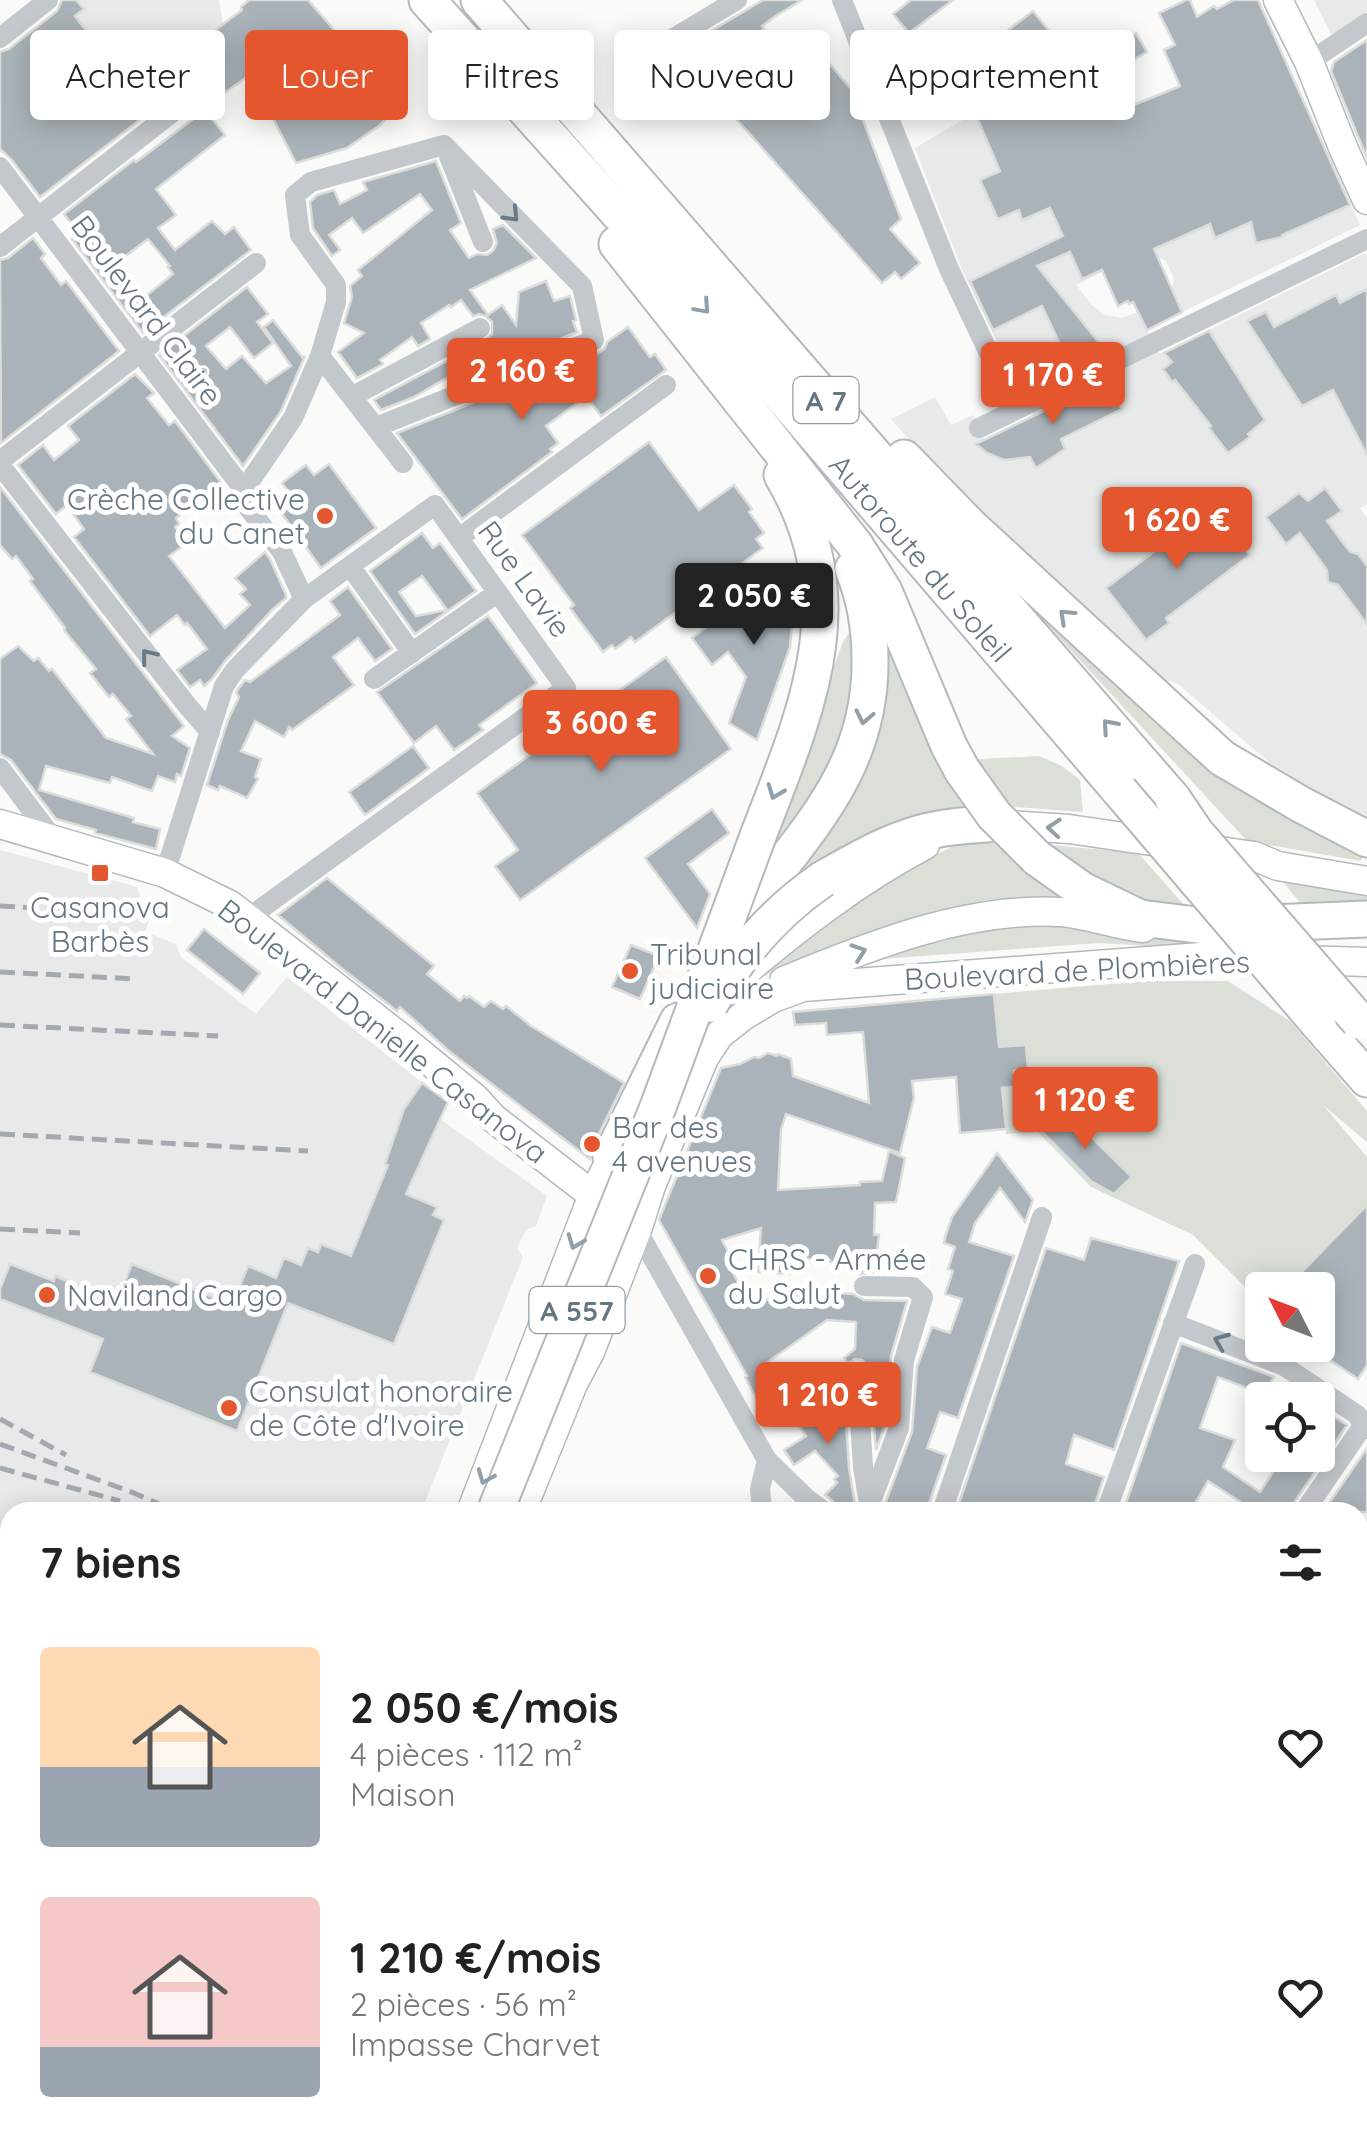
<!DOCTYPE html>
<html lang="fr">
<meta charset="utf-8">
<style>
:root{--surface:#fff;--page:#f6f6f6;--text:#222;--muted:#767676;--accent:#e4572e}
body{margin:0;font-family:Quicksand,sans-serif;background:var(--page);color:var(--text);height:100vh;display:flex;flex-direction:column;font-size:38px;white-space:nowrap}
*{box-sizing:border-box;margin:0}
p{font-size:32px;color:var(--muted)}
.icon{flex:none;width:55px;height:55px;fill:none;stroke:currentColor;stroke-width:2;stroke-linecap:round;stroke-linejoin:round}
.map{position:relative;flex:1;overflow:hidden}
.panel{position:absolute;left:0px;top:1502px;width:1368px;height:642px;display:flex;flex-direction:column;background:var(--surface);border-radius:30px 30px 0 0;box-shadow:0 5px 25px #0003}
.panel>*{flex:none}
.guide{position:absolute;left:30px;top:30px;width:1308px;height:90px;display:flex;gap:20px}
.needle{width:65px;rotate:312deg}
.tools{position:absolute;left:1245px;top:1272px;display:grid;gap:20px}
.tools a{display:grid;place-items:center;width:90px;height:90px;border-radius:10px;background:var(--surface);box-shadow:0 5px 25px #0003;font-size:50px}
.price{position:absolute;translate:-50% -85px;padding:0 22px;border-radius:10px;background:var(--accent);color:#fff;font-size:32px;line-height:65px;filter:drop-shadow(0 2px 5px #0008)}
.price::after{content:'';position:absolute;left:50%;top:60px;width:30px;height:22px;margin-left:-15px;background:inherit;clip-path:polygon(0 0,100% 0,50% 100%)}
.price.active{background:#222;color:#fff}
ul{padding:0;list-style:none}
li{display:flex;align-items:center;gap:30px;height:250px;padding:0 40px}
li span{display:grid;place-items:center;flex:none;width:280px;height:200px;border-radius:10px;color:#555}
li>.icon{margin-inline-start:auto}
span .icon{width:120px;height:120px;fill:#fffc;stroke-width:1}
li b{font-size:42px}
h2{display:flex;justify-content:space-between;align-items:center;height:120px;padding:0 40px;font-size:42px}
.chip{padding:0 35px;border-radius:10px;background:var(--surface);box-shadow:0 5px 25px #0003;font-size:35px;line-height:90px}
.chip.active{background:var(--accent);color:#fff}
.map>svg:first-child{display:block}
.built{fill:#e8e9e9}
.green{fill:#dadfd7}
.building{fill:#aab3b9;stroke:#dcdcda;stroke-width:2.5;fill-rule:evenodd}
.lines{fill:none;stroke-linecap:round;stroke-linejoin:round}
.secondary-casing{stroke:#b3babf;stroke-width:31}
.highway-casing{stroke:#b4b9bd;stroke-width:39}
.street{stroke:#c3c8cc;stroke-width:20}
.secondary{stroke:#fff;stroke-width:28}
.highway{stroke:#fff;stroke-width:35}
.rail{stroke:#a2aab0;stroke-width:5;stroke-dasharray:15 8;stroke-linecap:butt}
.highway-bridge-casing{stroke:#b4b9bd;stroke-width:39;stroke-linecap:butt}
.highway-bridge{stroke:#fff;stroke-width:35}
.oneway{stroke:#6a7a87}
.oneway2{stroke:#939fa8}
.poi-dot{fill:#e4572e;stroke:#fff;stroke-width:4}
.labels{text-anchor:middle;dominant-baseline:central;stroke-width:10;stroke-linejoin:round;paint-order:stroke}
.shield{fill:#fff;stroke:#939fa8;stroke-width:2.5}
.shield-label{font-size:28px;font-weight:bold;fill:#657683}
.street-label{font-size:30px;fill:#657683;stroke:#fff}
.poi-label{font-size:30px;fill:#657683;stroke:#fff;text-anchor:start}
</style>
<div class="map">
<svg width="1367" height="2144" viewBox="0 0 1367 2144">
<rect width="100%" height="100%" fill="#fafaf8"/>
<!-- built -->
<path class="built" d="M67 0H219L234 86 207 105 191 80 175 67 155 81 127 44 108 59 65 2Z
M1314 0H1367V12L1332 36Z
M1076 53 1119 131 1283 56 1360 225 1182 312 1172 290 1174 278 1166 261 1049 204 1104 271 1076 285 1092 305 1104 315 1122 318 1138 312 1160 354 1363 254 1367 255V504L1360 508 1367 518V820L1309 790 1278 770 1178 684 1171 681 1160 682 969 508 891 419 935 397 951 425 973 415 985 439 1033 415 963 272 915 148Z
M0 850 137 887 143 907 153 910 145 932 176 944 181 957 256 1014 287 977 447 1102 440 1119 547 1196 536 1226 526 1230 517 1248 523 1257 421 1512H10V1641L0 1633Z
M1367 1616V1754L1358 1746V1623Z"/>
<!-- green -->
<path class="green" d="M1028 604C1098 666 1168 733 1244 788 1281 814 1322 837 1362 858L1360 861 1247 841Z
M875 611 971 809 886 831 806 867 766 900 811 843Z
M853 627 857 690 832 774 764 870 833 669 843 642Z
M1039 756 1062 766 1080 780 1083 812 1002 806 969 762 981 759Z
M988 834 1016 862 1065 899 937 917 768 974 744 986 795 944 893 875 952 847Z
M1039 844 1138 853 1193 915 1122 896Z
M1279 877 1367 890V914L1312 917Z
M1057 921 1209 944 1149 946 1099 943 854 961 952 929Z
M1145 981H1228L1290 1021 1367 1111V1142L1323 1105 1367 1157V1365L1358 1379 1307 1345H1318V1290H1262V1304L1193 1235 1091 1187 1038 1132 1006 1134 994 994Z
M430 2135H861L840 2142V2144H435Z"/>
<!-- building -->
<path class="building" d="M62 0H76L84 9 75 16 108 59 127 44 168 98 40 197 11 159 0 149V52L9 49 57 11Z
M249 0H308L394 99 393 112 380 125 347 148 296 163 266 105 257 70 207 105 191 80 171 63 242 10 241 7Z
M763 0H802L774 17 762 26 764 29 738 48 679 83 681 87 672 92 674 96 660 104 641 73Z
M911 0H953L909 33 893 14Z
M1186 0H1190L1197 17 1214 6 1217 9 1234 0H1258L1350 205 1282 235V237L1256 243 1251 222 1215 238 1210 224 1154 249 1182 312 1147 330 1133 302 1129 304 1128 301 1118 306 1102 270 1082 279 1070 252 1037 266 1105 350 1022 390 1009 363 1031 353 1037 365 1064 353 1042 306 993 330 970 281 1063 236 1050 208 1022 220 1019 210 998 219 980 180 1000 171 975 113 1076 53 1083 64 1136 33 1147 52 1093 83 1110 115 1180 86 1164 50 1175 45 1159 13Z
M1033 11 1048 30 1012 58 1009 53 974 81 970 77 935 104 920 85 957 57 960 61 995 33 998 38Z
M809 40 851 89 901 219 890 229 920 263 901 279 895 272 882 283 716 96Z
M1367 40V158L1331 71 1334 62Z
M205 110 225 135 156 189 176 215 158 228 175 250 212 221 225 234 234 227 251 250 143 333 72 239 79 233 64 214 134 160 136 162ZM148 239 170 266 168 267 173 274 140 301 134 294 132 296 111 267Z
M436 161 461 223 450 230 469 258 477 254 487 255 493 251 497 243 493 229 503 225 536 258 470 290 488 315 502 305 516 325 519 292 546 281 554 301 570 296 576 320 573 321 577 332 513 358 506 348 473 371 469 365 414 397 381 410 374 400 486 340 492 334V322L486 316 479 314 473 316 461 300 451 307 449 305 421 323 430 339 418 346 412 337 380 360 383 364 357 378 338 352 364 333 344 323 352 297 350 286 362 276 358 270 432 210 420 194 363 233 352 218 329 235 340 250 332 256 313 228 310 202 317 195 334 190 340 204 367 190 363 182Z
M33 238 45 254 41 258 61 285 66 281 119 351 1 443 0 260 8 258Z
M247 287 268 314 257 322 273 343 254 358 230 327 206 346 226 369 242 356 266 383 291 366 264 327 273 320 303 358 305 356 281 411 243 466 159 355Z
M1367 289V455L1333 390 1302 406 1247 321 1266 312 1274 327 1336 295 1340 303Z
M628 327 650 357 655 354 666 370 601 416 586 396 546 426 558 443 550 449 552 452 462 519 397 433 599 353 605 348 607 342Z
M1209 331 1265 420 1248 434 1250 437 1228 453 1209 428 1211 426 1175 380 1172 382 1163 369 1172 362 1164 353Z
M135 374 154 393 147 398 169 425 175 421 225 488 226 498 221 503 211 508 204 494 176 518 179 524 175 527 187 543 169 556 225 628 250 605 240 594 246 589 235 578 265 552 270 559 286 595V598L273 609 225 661 212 679 204 686 200 680 190 687 177 670 207 649 187 623 185 625 177 615 150 636 74 537 84 529 67 505 56 514 18 465 43 445 54 460 79 440 68 426Z
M1108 380 1122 409 1061 439 1065 449 1036 468 1030 457 1004 460 987 453 976 444Z
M649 442 699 510 734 485 752 509 749 512 764 533 756 539 763 548 635 642 631 637 615 649 612 645 603 652 570 608 574 605 522 535Z
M329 464 376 528 321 568 275 504 289 493 282 483 306 465 314 475Z
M0 487 184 726 172 736 190 748 181 776 177 774 175 782 158 776 152 791 112 777 110 783 46 766 39 790 134 818 133 822 160 829 156 849 95 833 96 830 56 819 11 760 0 754V659L18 646 34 661 38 658 49 671 52 669 106 738 153 754 126 719 131 716 113 694 109 697 90 673 96 669 64 630 65 628 30 581 33 579 16 556 12 559 0 545Z
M1325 488 1342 511 1327 521 1350 552 1358 554 1367 566V624L1338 585 1328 582 1327 570 1300 533 1286 544 1266 517 1299 493 1308 501Z
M1213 507 1250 555 1166 618 1169 623 1146 640 1106 588 1155 551 1150 544 1166 532 1172 538Z
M422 533 433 548 440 543 476 591 415 634 370 571ZM422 576 447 610 416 616 399 592Z
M785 568 793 613 790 647 757 740 729 723 746 677 728 652 712 665 692 638Z
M348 587 392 649 375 661 358 638 333 657 354 685 292 730 289 727 284 737 255 721 241 751 261 759 255 777 258 779 247 798 220 786 218 790 207 785 228 720 239 697 236 692 245 680 250 682 340 615 330 601Z
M488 616 537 683 479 725 483 730 454 750 436 726 414 743 377 692Z
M666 657 731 749 520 900 495 866 518 850 477 793Z
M413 746 429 768 365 815 349 792Z
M712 809 729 833 688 864 710 894 697 928 645 858Z
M327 878 434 966 427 974 460 1001 464 996 467 998 469 996 484 1007 491 1001 503 1009 506 1006 531 1026 624 1083 592 1148 590 1159 450 1052 400 1007 397 1011 345 971 278 915Z
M204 929 260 973 243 994 187 950Z
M631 945 659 956 640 999 612 987Z
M994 994 999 1047 1026 1045 1028 1070 1014 1071 1015 1087 1002 1088 1006 1129 960 1133 956 1077 912 1081 914 1098 900 1153 786 1114 781 1130 778 1190 860 1185V1182L882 1181 889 1151 905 1158 896 1202 875 1203 874 1235H879L877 1252H880L876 1272 858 1274V1265L830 1262V1260L791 1258 790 1274 758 1272 761 1228 722 1240 739 1272 732 1271 752 1308 785 1290 853 1294 864 1300 907 1301 891 1356 885 1425 876 1450 869 1366 862 1360 855 1359 848 1363 844 1358 855 1349 856 1322 827 1320 765 1364 783 1389 760 1405 745 1377 747 1376 659 1220 721 1068 740 1064 754 1057 759 1058 768 1053 777 1056 778 1054 791 1059 793 1076 869 1103 863 1032 827 1035 826 1023 795 1025 793 1012Z
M422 1083 448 1102 406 1194 437 1207 433 1215 444 1220 394 1344 288 1303 237 1431 90 1372 103 1339 0 1299V1289L10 1264 54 1281 55 1276 117 1301 132 1264 232 1305 248 1266 276 1278 284 1258 301 1265 308 1248 318 1252 321 1244 351 1256 388 1165 385 1164 404 1109Z
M1062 1108 1132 1177 1114 1194 1091 1181 1040 1130Z
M997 1153 1033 1200 1025 1222 1000 1188 975 1223 969 1242 1014 1256 958 1418 940 1412 927 1448 946 1455 926 1512H882L912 1432 917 1367 932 1327 950 1333 962 1299 945 1294 953 1271 948 1269 955 1247 944 1243 946 1234 952 1217Z
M1367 1205V1365L1358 1379 1318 1352V1290H1284Z
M1091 1238 1179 1261 1114 1450 1074 1435 1066 1464 1104 1477 1092 1512H956L1046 1248 1084 1260Z
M1181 1343 1274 1377 1263 1394 1218 1377 1200 1428 1235 1440 1223 1467 1260 1492 1284 1455H1318V1407L1347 1425 1293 1504 1290 1512H1256L1208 1481 1190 1512H1123Z
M844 1390 849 1468 855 1504 853 1512H846L825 1495 837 1483 834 1479 838 1476 815 1451 794 1465 784 1450 806 1436 797 1422Z
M1367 1448V1512H1323Z"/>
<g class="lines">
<!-- secondary casing -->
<g class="secondary-casing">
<path id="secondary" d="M1278 0 1309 62 1344 150 1367 200
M0 824 165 873 230 905 404 1040 476 1099 493 1118 608 1207
M994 824 1069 829 1254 856 1278 866 1367 881
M740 976C798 927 857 881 925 845
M784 981C869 946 966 907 1060 912 1088 914 1115 925 1143 928
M471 1512 593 1195 621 1139
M521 1512 573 1384 590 1352 637 1230 651 1186 704 1058 719 1035 743 1016 773 998 803 987 1201 957 1367 962
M208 2144 212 2135
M260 2144 264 2135"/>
</g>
<!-- highway casing -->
<g class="highway-casing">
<g id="highway">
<path id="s1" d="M427 0 763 374 1120 791"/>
<path d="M479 0 1173 799"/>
<path d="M617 244 855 545 884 591 949 746 962 770"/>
<path d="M904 458 969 525 1222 758 1300 804 1367 839"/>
<path d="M758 836C806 711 857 602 782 475"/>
<path d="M1037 858 1082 890 1140 918 1254 932"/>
<path d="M823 879C860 858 897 836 939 829 955 826 971 825 987 824"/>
<path d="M1248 924 1367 919"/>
<path d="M723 947C784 848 872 786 870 659 870 627 865 598 853 569"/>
<path d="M1318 1023 1367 1079"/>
<path d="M611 1157 678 1021"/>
<path d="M235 2144 238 2135"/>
</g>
</g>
<!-- street -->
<path class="street" d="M842 0 949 269 1016 410
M0 38 48 0
M642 57 737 0
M1309 62 1367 23
M449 156 483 242
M0 167 244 490
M0 247 174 111
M320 356 403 463
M353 396 480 328
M376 427 594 340 582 286 444 145
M979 428 1367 239
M0 461 256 263
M0 465 186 704 210 732
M459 538 666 385
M350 566 412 653
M374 679 497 593
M0 768 55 841
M165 873 224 686 235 670 304 599 282 552 247 506 244 490 293 418 320 356 336 302V285L300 235 295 195 311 182 444 145
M248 918 566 688 435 505 304 599
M637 1230 767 1460 806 1498 825 1512
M864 1286 913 1287 923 1297 904 1360 899 1428 867 1512
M1173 1323 1284 1366 1356 1414 1367 1429
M857 1373 863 1467 869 1504
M762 1512 760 1489 767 1460
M942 1512 1042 1217
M1106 1512 1195 1264
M1304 1512 1367 1420
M1358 1982 1362 1980 1367 1972
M1358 2044 1367 2075
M0 2065 10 2076
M62 2135 70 2144
M415 2135 419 2144
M1009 2135 1011 2144
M312 2144 316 2135"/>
<!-- secondary -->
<use href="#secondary" class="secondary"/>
<!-- highway -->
<use href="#highway" class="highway"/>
<!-- rail -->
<path class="rail" d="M0 906 77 910
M0 972 137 979
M0 1025 218 1036
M0 1134 308 1151
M0 1229 80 1233
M0 1419 66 1455
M0 1444 134 1493 177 1512
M0 1468 120 1501
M0 1665 10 1672
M630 2135 645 2144"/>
<!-- highway-bridge casing -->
<g class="highway-bridge-casing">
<path id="highway-bridge" d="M962 770 994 815 1037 858
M1120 791 1318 1023
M1173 799 1196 833 1359 1021
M710 1004C738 955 776 911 823 879
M495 1512 658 1107 758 836"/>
</g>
<!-- highway-bridge -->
<use href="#highway-bridge" class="highway-bridge"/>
</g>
<!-- one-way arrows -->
<defs><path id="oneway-chevron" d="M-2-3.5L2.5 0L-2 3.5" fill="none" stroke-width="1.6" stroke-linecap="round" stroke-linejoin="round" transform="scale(2.5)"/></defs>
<g class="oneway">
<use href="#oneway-chevron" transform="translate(512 215) rotate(46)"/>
<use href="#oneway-chevron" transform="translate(148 656) rotate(-128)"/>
<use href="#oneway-chevron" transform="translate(1221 1341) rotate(-158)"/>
</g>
<g class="oneway2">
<use href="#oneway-chevron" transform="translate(703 307) rotate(48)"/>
<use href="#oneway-chevron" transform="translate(1066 616) rotate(-137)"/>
<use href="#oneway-chevron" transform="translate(864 717) rotate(102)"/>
<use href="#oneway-chevron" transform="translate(1109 726) rotate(-131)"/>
<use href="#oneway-chevron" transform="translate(775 792) rotate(111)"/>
<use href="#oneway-chevron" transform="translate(1054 828) rotate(-175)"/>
<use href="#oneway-chevron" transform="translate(859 952) rotate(-19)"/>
<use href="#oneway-chevron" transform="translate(575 1242) rotate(111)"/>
<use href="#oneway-chevron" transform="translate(485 1477) rotate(112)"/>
</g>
<!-- markers -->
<g class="poi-dot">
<circle cx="325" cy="516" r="10"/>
<rect x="90" y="863" width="20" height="20" rx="5"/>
<circle cx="630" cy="971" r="10"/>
<circle cx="592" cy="1144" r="10"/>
<circle cx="708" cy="1276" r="10"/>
<circle cx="47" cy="1295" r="10"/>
<circle cx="229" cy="1408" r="10"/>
</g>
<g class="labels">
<!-- shield labels -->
<g class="shield">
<rect x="793.5" y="377" width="65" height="46" rx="8"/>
<rect x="529.5" y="1287" width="95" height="46" rx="8"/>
</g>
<g class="shield-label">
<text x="826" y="400">A 7</text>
<text x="577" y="1310">A 557</text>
</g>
<!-- street labels -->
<g class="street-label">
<text transform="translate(147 310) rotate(53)">Boulevard Claire</text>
<text stroke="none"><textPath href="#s1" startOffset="745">Autoroute du Soleil</textPath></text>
<text transform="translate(525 579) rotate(54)">Rue Lavie</text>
<text transform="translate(1077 970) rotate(-3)">Boulevard de Plombières</text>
<text transform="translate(383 1031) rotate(38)">Boulevard Danielle Casanova</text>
</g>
<!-- poi labels -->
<g class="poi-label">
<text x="305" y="499" text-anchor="end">Crèche Collective<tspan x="305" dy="34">du Canet</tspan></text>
<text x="100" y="907" text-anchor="middle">Casanova<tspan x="100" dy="34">Barbès</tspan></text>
<text x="650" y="954">Tribunal<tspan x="650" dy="34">judiciaire</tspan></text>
<text x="612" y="1127">Bar des<tspan x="612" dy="34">4 avenues</tspan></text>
<text x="728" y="1259">CHRS - Armée<tspan x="728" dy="34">du Salut</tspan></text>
<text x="67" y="1295">Naviland Cargo</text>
<text x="249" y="1391">Consulat honoraire<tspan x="249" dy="34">de Côte d'Ivoire</tspan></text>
</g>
</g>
</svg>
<div class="tools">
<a><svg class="needle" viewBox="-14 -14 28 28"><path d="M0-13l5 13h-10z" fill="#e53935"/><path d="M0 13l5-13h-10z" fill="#767676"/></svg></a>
<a><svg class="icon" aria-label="locate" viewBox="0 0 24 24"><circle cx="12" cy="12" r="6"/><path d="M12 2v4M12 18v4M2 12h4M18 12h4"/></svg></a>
</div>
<b class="price" style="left:522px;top:423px">2 160 €</b>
<b class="price" style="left:1053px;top:427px">1 170 €</b>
<b class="price" style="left:1177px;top:572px">1 620 €</b>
<b class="price active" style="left:754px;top:648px">2 050 €</b>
<b class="price" style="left:601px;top:775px">3 600 €</b>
<b class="price" style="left:1085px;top:1152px">1 120 €</b>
<b class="price" style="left:828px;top:1447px">1 210 €</b>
<div class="guide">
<a class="chip">Acheter</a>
<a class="chip active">Louer</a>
<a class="chip">Filtres</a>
<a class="chip">Nouveau</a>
<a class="chip">Appartement</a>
</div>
<section class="panel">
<h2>7 biens<svg class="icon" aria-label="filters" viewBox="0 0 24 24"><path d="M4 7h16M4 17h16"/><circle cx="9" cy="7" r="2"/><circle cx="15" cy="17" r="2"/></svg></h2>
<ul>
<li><span style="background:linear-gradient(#ffd9b3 60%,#9aa5b1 0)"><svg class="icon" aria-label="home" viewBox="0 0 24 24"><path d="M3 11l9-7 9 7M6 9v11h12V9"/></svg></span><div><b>2 050 €/mois</b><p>4 pièces · 112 m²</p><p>Maison</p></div><svg class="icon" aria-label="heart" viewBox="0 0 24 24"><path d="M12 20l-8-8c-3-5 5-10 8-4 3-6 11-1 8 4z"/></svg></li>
<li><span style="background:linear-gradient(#f6c9c9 75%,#9aa5b1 0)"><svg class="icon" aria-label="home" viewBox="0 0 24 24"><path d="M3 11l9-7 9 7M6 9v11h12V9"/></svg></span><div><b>1 210 €/mois</b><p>2 pièces · 56 m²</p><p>Impasse Charvet</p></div><svg class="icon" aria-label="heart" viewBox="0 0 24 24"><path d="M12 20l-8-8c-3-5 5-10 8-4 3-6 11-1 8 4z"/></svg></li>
</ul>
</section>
</div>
